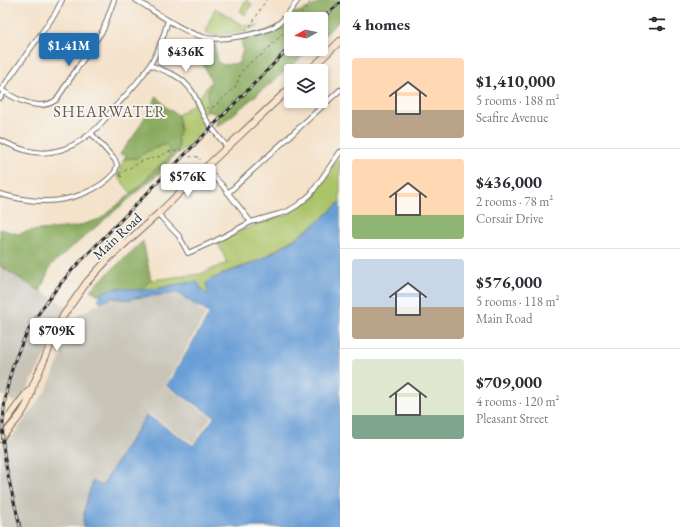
<!DOCTYPE html>
<meta charset="utf-8">
<style>
:root{--surface:#fff;--page:#f7f7f7;--text:#2b2b33;--muted:#7c7c81;--line:#e1e1e2;--accent:#1f6fb2}
body{margin:0;font-family:"EB Garamond",serif;background:var(--page);color:var(--text);height:100vh;display:flex;flex-direction:column;font-size:15px;white-space:nowrap}
*{box-sizing:border-box;margin:0}
p{font-size:13px;color:var(--muted)}
.icon{flex:none;width:22px;height:22px;fill:none;stroke:currentColor;stroke-width:2;stroke-linecap:round;stroke-linejoin:round}
.map{position:relative;flex:1;overflow:hidden}
.details{display:flex;flex-direction:column;background:var(--surface);width:340px}
.details>*{flex:none}
.needle{width:26px;rotate:262deg}
.controls{position:absolute;left:284px;top:12px;display:grid;gap:8px}
.controls a{display:grid;place-items:center;width:44px;height:44px;border-radius:4px;background:var(--surface);box-shadow:0 2px 6px #0003;font-size:20px}
.price{position:absolute;translate:-50% -34px;padding:0 9px;border-radius:4px;background:#fff;color:#222;font-size:13px;line-height:26px;filter:drop-shadow(0 1px 2px #0008)}
.price::after{content:'';position:absolute;left:50%;top:24px;width:12px;height:9px;margin-left:-6px;background:inherit;clip-path:polygon(0 0,100% 0,50% 100%)}
.price.on{background:var(--accent);color:#fff}
ul{padding:0;list-style:none}
li{display:flex;align-items:center;gap:12px;height:100px;padding:0 12px}
li+li{border-top:1px solid var(--line)}
li span{display:grid;place-items:center;flex:none;width:112px;height:80px;border-radius:4px;color:#555}
li>.icon{margin-inline-start:auto}
span .icon{width:48px;height:48px;fill:#fffc;stroke-width:1}
li b{font-size:17px}
h2{display:flex;justify-content:space-between;align-items:center;height:48px;padding:0 12px;font-size:17px}
main{display:flex;flex:1;min-height:0}
.map>svg:first-child{display:block}
.industrial{fill:#c8c4b8}
.green{fill:#acc469;stroke:#6c784a}
.forest{fill:#89aa5d;stroke:#5a6a44}
.water{fill:#699ed6;stroke:#4a6480}
.pier{fill:#f4e2ca}
.lines{fill:none;stroke-linecap:round;stroke-linejoin:round}
.minor-casing{stroke:#716b63;stroke-width:6}
.secondary-casing{stroke:#716b63;stroke-width:8}
.path{stroke:#716b63;stroke-width:1;stroke-dasharray:3 3;stroke-linecap:butt}
.minor{stroke:#fff;stroke-width:4}
.secondary{stroke:#fbe5cf;stroke-width:6}
.rail-casing{stroke:#2b2b2b;stroke-width:3}
.rail{stroke:#f6f6f2;stroke-width:1.5;stroke-dasharray:4.5;stroke-linecap:butt}
.labels{text-anchor:middle;dominant-baseline:central;stroke-width:3.5;stroke-linejoin:round;paint-order:stroke}
.street-label{font-size:14px;fill:#2b2b2b;stroke:#f6f6f2}
.quarter-label{font-size:16px;letter-spacing:1px;fill:#68574a;stroke:#f6f6f2}
</style>
<main>
<div class="map">
<svg width="340" height="527" viewBox="0 0 340 527">
<rect width="100%" height="100%" fill="#f6f6f2"/>
<filter id="ink" filterUnits="userSpaceOnUse"><feTurbulence type="fractalNoise" baseFrequency=".025" numOctaves="2"/><feDisplacementMap in="SourceGraphic" scale="8" xChannelSelector="R" yChannelSelector="G"/><feConvolveMatrix kernelMatrix="1 2 1 2 8 2 1 2 1" color-interpolation-filters="sRGB"/></filter>
<filter id="wash" filterUnits="userSpaceOnUse"><feTurbulence type="fractalNoise" baseFrequency=".012" numOctaves="4" result="noise"/><feDisplacementMap in="SourceGraphic" scale="16" xChannelSelector="R" yChannelSelector="G"/><feGaussianBlur stdDeviation="0.9" result="paint"/><feColorMatrix in="noise" values="0 0 0 0 0 0 0 0 0 0 0 0 0 0 0 0 0 1.4 0 .05"/><feComposite in="paint" operator="in"/></filter>
<g filter="url(#wash)">
<rect width="100%" height="100%" fill="#f4e2ca"/>
<!-- industrial -->
<path class="industrial" d="M0 266 70 308 19 405 0 394Z
M178 293 209 314 214 417 193 445 102 486 93 482 86 498 83 515V527H0V448L11 439 47 389 79 314 112 298 131 300 134 298Z"/>
<!-- green -->
<path class="green" d="M246 0 252 4 245 15 240 11Z
M215 8 243 25 259 26 238 32 215 36 205 32Z
M211 81 208 94 207 111 198 118 205 127 187 148 177 153 179 145 177 137 180 129 178 115 197 101Z
M167 144 170 156C156 168 145 182 131 193L117 176 124 159 136 158 148 151Z
M340 157V202L322 219 306 231 260 260 221 274 207 289 209 294 207 296 197 282 178 284 156 289 140 290 151 280 200 274 227 263 218 243C239 230 260 223 284 215L285 216C298 207 311 199 321 186 328 176 332 165 340 157Z"/>
<!-- forest -->
<path class="forest" d="M323 0H340V20L321 39V19H291V49H311L223 123 216 126 217 114 207 111 208 94 211 81 198 54 202 41 215 43 218 62 223 65 239 63 243 50 241 40 284 24 290 15 311 7Z
M157 96 167 108 178 115C179 122 182 131 177 138L179 145 177 153 156 176 51 265 40 291 0 266V229L18 234 29 231 74 227 100 219 144 183 152 172 170 157 169 148 166 144 148 151 136 158 124 159 126 155 120 154 135 134Z
M143 241 151 280 140 290 118 288 104 291 101 295 97 294 90 290Z"/>
<!-- water -->
<path class="water" d="M340 202V527H83C83 510 87 497 93 481L102 486 147 414 193 445 214 417 166 386 209 314 178 293 134 298 131 300 112 298 101 303 98 299 104 291 118 288 140 290 156 289 178 284 197 282 202 290 207 295 208 294 206 283 212 279C227 271 245 268 260 260 289 244 317 225 340 202Z"/>
<!-- pier -->
<path class="pier" d="M199 307 209 314 166 386 214 417 193 445 145 413H148L193 443 211 417 164 386 206 314 198 309Z"/>
</g>
<g filter="url(#ink)">
<g class="lines">
<!-- minor casing -->
<g class="minor-casing">
<path id="minor" d="M136 0C156 12 181 31 203 37 219 42 265 34 278 24 286 18 292 8 298 0
M150 65C162 70 177 74 186 84 196 93 198 105 204 116 211 128 219 137 227 147
M0 89C15 99 40 112 56 100L103 30 114 0
M1 90 55 14 62 0
M0 98 4 92
M0 140C19 149 35 156 56 151 68 149 81 141 91 133 100 126 107 117 114 108 130 91 147 73 157 52 162 42 165 31 168 20
M205 168 222 185 251 222
M228 193 340 90
M0 194C14 198 28 201 43 201 67 202 100 191 115 172L117 165 115 160 91 133
M158 214 179 236 188 253 215 241 251 222 279 214 288 211 298 205 311 194 340 152"/>
</g>
<!-- secondary casing -->
<g class="secondary-casing">
<path id="secondary" d="M309 71 340 41
M0 428C11 416 20 399 32 388
M0 439C13 424 29 409 32 388L63 316 87 282 110 257 158 214 205 168 291 87"/>
</g>
<!-- path -->
<path class="path" d="M297 19 312 0
M246 31 252 24 266 0
M206 108 214 107 236 86 241 72 252 61 263 54 291 25
M119 174 142 161 161 156 168 152 181 150 190 157 194 156 200 158V160
M120 175 123 178"/>
<!-- minor -->
<use href="#minor" class="minor"/>
<!-- secondary -->
<use href="#secondary" class="secondary"/>
<!-- rail casing -->
<g class="rail-casing">
<path id="rail" d="M321 19 340 3
M20 527C14 499 5 471 3 443 0 371 27 321 73 269L291 46"/>
</g>
<!-- rail -->
<use href="#rail" class="rail"/>
</g>
</g>
<g class="labels">
<!-- street labels -->
<g class="street-label">
<text transform="translate(117 236) rotate(-43)">Main Road</text>
</g>
<!-- quarter labels -->
<g class="quarter-label">
<text x="110" y="111">SHEARWATER</text>
</g>
</g>
</svg>
<div class="controls">
<a><svg class="needle" viewBox="-14 -14 28 28"><path d="M0-13l5 13h-10z" fill="#e53935"/><path d="M0 13l5-13h-10z" fill="#7c7c81"/></svg></a>
<a><svg class="icon" aria-label="layers" viewBox="0 0 24 24"><path d="M12 4l9 5-9 5-9-5zM3 14l9 5 9-5"/></svg></a>
</div>
<b class="price on" style="left:69px;top:67px">$1.41M</b>
<b class="price" style="left:186px;top:73px">$436K</b>
<b class="price" style="left:188px;top:198px">$576K</b>
<b class="price" style="left:57px;top:352px">$709K</b>
</div>
<section class="details">
<h2>4 homes<svg class="icon" aria-label="filters" viewBox="0 0 24 24"><path d="M4 7h16M4 17h16"/><circle cx="9" cy="7" r="2"/><circle cx="15" cy="17" r="2"/></svg></h2>
<ul>
<li><span style="background:linear-gradient(#ffd9b3 65%,#b9a48a 0)"><svg class="icon" aria-label="home" viewBox="0 0 24 24"><path d="M3 11l9-7 9 7M6 9v11h12V9"/></svg></span><div><b>$1,410,000</b><p>5 rooms · 188 m²</p><p>Seafire Avenue</p></div></li>
<li><span style="background:linear-gradient(#ffd9b3 70%,#8fb573 0)"><svg class="icon" aria-label="home" viewBox="0 0 24 24"><path d="M3 11l9-7 9 7M6 9v11h12V9"/></svg></span><div><b>$436,000</b><p>2 rooms · 78 m²</p><p>Corsair Drive</p></div></li>
<li><span style="background:linear-gradient(#c9d6e8 60%,#b9a48a 0)"><svg class="icon" aria-label="home" viewBox="0 0 24 24"><path d="M3 11l9-7 9 7M6 9v11h12V9"/></svg></span><div><b>$576,000</b><p>5 rooms · 118 m²</p><p>Main Road</p></div></li>
<li><span style="background:linear-gradient(#dfe7d0 70%,#7fa58c 0)"><svg class="icon" aria-label="home" viewBox="0 0 24 24"><path d="M3 11l9-7 9 7M6 9v11h12V9"/></svg></span><div><b>$709,000</b><p>4 rooms · 120 m²</p><p>Pleasant Street</p></div></li>
</ul>
</section>
</main>
